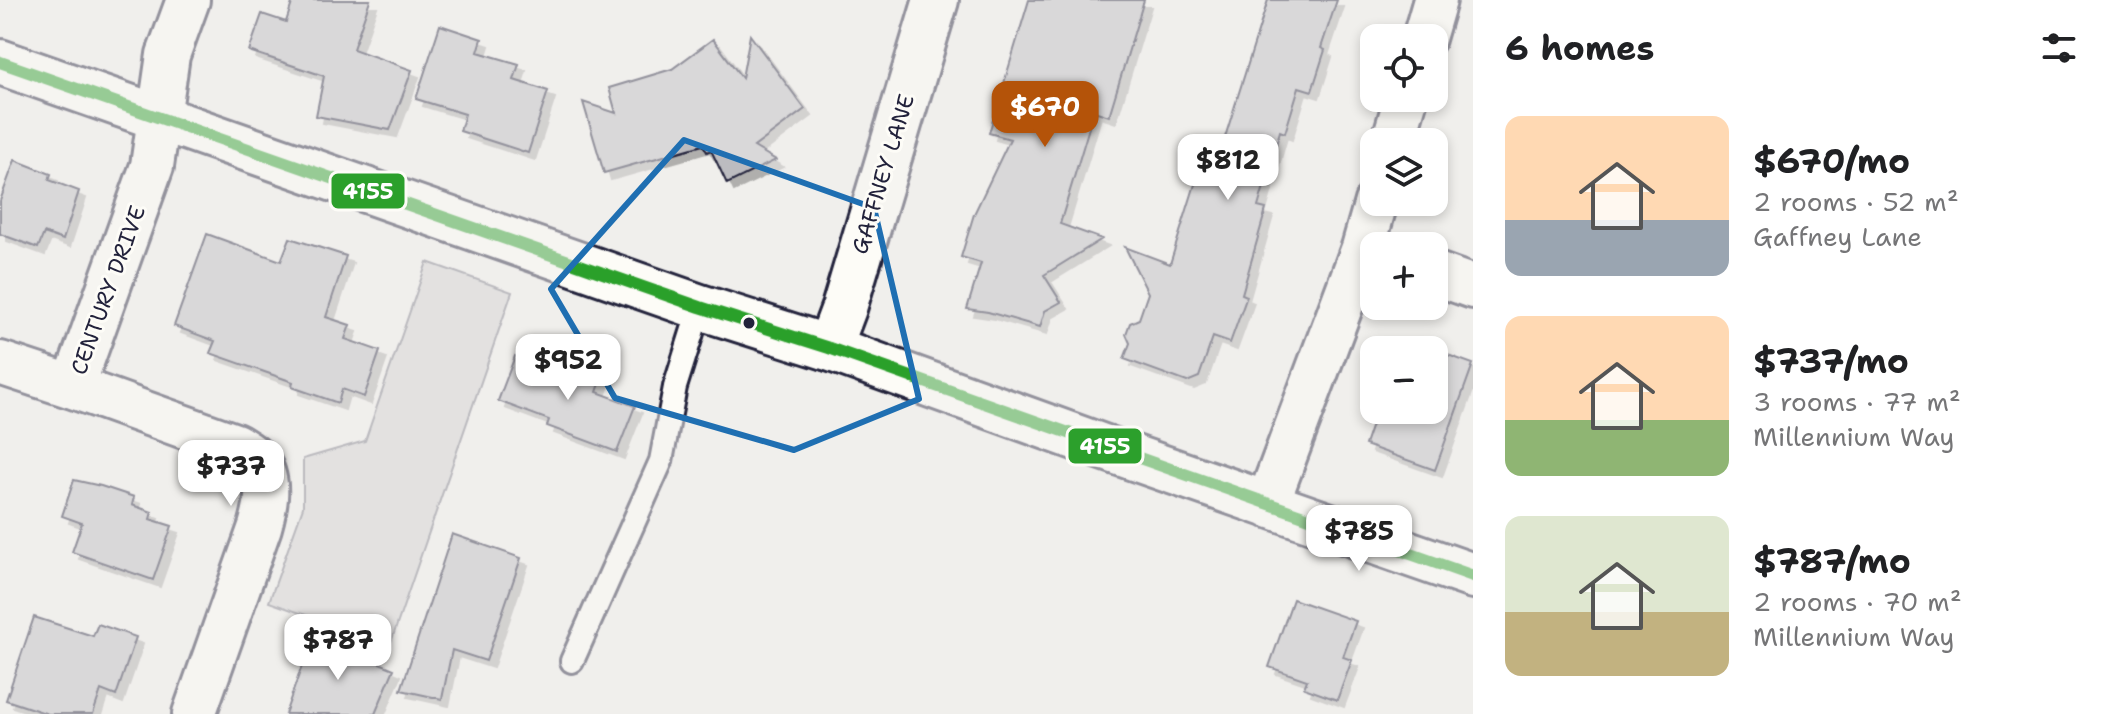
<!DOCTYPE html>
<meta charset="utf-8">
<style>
:root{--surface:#fff;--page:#f6f6f6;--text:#202124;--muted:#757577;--accent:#b45309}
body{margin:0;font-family:"Shantell Sans",sans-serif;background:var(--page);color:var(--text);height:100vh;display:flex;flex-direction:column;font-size:30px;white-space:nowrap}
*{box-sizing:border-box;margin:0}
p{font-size:26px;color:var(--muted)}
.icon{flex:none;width:44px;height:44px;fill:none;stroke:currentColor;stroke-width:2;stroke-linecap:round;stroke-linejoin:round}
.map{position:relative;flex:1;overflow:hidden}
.panel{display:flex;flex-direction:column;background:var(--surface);width:640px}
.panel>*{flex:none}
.tools{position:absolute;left:1360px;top:24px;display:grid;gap:16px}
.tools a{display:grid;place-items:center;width:88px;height:88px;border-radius:16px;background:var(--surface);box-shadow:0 4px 12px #0003;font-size:40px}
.price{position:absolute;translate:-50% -68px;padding:0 18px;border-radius:16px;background:#fff;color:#222;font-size:26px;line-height:52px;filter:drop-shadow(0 2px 4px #0008)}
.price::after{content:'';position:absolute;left:50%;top:48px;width:24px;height:18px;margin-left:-12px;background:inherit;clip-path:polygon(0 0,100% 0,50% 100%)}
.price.on{background:var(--accent);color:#fff}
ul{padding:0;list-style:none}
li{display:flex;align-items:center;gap:24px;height:200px;padding:0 32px}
li span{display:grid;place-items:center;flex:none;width:224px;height:160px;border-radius:16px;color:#555}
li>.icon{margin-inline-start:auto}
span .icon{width:96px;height:96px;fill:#fffc;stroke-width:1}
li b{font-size:34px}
h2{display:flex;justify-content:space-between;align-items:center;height:96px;padding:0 32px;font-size:34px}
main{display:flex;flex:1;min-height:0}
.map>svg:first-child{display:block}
.green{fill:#d2d1d1;stroke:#7a7a86;stroke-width:2}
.building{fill:#bcbcc0;stroke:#22223b;stroke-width:2;filter:url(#shadow)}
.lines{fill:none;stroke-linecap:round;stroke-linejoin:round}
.service-casing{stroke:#22223b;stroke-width:28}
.minor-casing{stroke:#22223b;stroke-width:48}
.tertiary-casing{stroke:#22223b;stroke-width:50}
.secondary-casing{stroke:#22223b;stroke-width:50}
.service{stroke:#fdfcf7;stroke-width:22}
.minor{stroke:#fdfcf7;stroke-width:42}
.tertiary{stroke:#fdfcf7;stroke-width:44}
.secondary{stroke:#fdfcf7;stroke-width:44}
.bus-1-casing{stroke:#fdfcf7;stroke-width:18}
.bus-1{stroke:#2ca02c;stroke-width:12}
.marked{fill:none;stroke:#1f6fb2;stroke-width:6;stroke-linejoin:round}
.bus-dot{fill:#22223b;stroke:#fdfcf7;stroke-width:3}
.labels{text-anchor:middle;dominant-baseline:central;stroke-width:6;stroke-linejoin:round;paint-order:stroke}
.street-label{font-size:22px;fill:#22223b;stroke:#fdfcf7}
.line-badge{stroke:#fdfcf7;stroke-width:3}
.badge-label{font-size:22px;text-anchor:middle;font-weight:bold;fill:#fff}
</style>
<main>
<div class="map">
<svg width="1473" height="714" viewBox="0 0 1473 714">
<defs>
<filter id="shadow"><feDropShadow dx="7" dy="7" stdDeviation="0" flood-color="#0004"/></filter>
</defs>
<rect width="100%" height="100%" fill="#f0efec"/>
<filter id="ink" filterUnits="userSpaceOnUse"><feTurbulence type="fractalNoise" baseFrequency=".0125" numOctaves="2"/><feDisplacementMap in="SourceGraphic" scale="16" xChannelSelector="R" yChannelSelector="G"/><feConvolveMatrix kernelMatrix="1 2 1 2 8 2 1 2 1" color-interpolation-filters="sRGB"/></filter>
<g filter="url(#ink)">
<!-- green -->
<path class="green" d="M427 262 512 292 390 645 269 602 303 507V459L365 441Z"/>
<!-- building -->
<path class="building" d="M293 0H370L353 49 412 70 390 130 316 116 324 76 249 51 262 14 286 22Z
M1029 0H1144L1109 116 1094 111 1060 224 1102 239 1044 275 1061 302 1045 311 1040 327 988 312 967 309 981 263 961 257 974 214 1010 139 989 133Z
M1268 0H1337L1321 48 1325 50 1312 91 1299 87 1285 133 1280 131 1258 207 1266 209 1242 294 1247 296 1230 343 1213 337 1199 377 1187 382 1124 359 1130 343 1126 334 1130 323 1139 319 1148 293 1125 247 1170 264 1207 146 1221 150Z
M440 25 482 39 478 52 519 64 514 80 548 91 528 153 460 131 465 114 416 99Z
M750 35 805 109 754 147 776 160 727 184 711 150 707 152 703 145 604 173 583 102 616 113 609 88 672 69 713 39 742 78Z
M15 160 51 174 49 180 79 191 63 240 44 233 38 248 0 234V201Z
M207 234 281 261 290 238 346 256 326 317 350 325 345 339 380 351 364 397 342 389 338 403 292 387 293 382 210 353 215 341 174 326Z
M1434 350 1473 364 1435 470 1365 445 1377 410H1434Z
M515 356 566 375 571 361 604 373 597 392 635 406 617 452 547 426 549 420 498 401Z
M74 480 101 486 134 497 132 505 152 512 150 519 172 526 153 580 72 552 82 523 62 516Z
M452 534 521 558 486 661 452 650 442 699 401 690Z
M1293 599 1356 621 1343 657 1352 660 1337 700 1304 688 1307 680 1269 667Z
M34 617 93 636 98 624 136 637 116 696 101 690 93 714H48L6 700Z
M313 635 394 669 375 714H285Z"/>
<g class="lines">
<!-- service casing -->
<g class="service-casing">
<path id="service" d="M572 661 661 461 675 387 700 307"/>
</g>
<!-- minor casing -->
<g class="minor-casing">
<path id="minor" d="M1424 38 1435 0
M1393 142 1406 98
M1434 273 1473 287
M0 363 73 387 152 166 168 55 188 0
M73 387 235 445C241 449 251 454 256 460 272 479 266 506 260 527L194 714
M1267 505 1363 248 1376 202"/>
</g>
<!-- tertiary casing -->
<g class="tertiary-casing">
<path id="tertiary" d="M829 348 844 308 936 0"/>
</g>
<!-- secondary casing -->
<g class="secondary-casing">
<path id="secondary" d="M0 62 700 307 829 348 1100 446 1473 576"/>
</g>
<!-- service -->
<use href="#service" class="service"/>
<!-- minor -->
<use href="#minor" class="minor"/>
<!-- tertiary -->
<use href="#tertiary" class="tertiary"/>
<!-- secondary -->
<use href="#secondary" class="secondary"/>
<!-- bus-1 casing -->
<g class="bus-1-casing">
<path id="bus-1" d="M0 62 700 307 829 348 1473 576"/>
</g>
<!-- bus-1 -->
<use href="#bus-1" class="bus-1"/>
</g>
</g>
<!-- marked area -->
<path d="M0 0H1473V714H0ZM684 140 874 208 919 399 794 450 615 398 551 289Z" fill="#f0efec" fill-opacity=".55" fill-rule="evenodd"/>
<path class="marked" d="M684 140 874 208 919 399 794 450 615 398 551 289Z"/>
<!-- markers -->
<circle class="bus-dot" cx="749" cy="323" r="7"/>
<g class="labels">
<!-- street labels -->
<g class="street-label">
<text transform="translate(883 174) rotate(-73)">GAFFNEY LANE</text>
<text transform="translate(108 290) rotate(-70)">CENTURY DRIVE</text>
</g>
</g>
<g class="line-badge">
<rect x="330" y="172" width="76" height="38" rx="8" fill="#2ca02c"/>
<rect x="1067" y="427" width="76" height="38" rx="8" fill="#2ca02c"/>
</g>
<g class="badge-label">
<text x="368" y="199">4155</text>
<text x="1105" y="454">4155</text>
</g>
</svg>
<div class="tools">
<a><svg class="icon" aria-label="locate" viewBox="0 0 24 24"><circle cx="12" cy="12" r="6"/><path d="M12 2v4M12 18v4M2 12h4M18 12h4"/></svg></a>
<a><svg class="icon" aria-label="layers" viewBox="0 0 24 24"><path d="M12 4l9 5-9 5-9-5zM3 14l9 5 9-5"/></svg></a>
<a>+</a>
<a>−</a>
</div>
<b class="price on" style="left:1045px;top:149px">$670</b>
<b class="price" style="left:1228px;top:202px">$812</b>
<b class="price" style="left:568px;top:402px">$952</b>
<b class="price" style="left:231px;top:508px">$737</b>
<b class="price" style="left:1359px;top:573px">$785</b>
<b class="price" style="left:338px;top:682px">$787</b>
</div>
<section class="panel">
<h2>6 homes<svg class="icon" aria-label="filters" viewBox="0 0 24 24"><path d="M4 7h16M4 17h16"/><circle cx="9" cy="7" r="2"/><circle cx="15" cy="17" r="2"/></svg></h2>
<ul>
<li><span style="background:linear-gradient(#ffd9b3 65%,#9aa5b1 0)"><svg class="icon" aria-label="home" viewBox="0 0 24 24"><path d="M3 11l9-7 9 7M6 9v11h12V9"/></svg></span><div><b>$670/mo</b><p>2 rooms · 52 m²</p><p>Gaffney Lane</p></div></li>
<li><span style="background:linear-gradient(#ffd9b3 65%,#8fb573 0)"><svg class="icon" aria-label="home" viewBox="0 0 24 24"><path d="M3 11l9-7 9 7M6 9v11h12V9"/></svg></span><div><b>$737/mo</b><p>3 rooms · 77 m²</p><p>Millennium Way</p></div></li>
<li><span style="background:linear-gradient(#dfe7d0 60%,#c2b280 0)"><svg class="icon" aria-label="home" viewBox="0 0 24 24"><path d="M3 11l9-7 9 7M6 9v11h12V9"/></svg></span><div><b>$787/mo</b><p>2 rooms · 70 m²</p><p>Millennium Way</p></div></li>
</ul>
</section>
</main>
